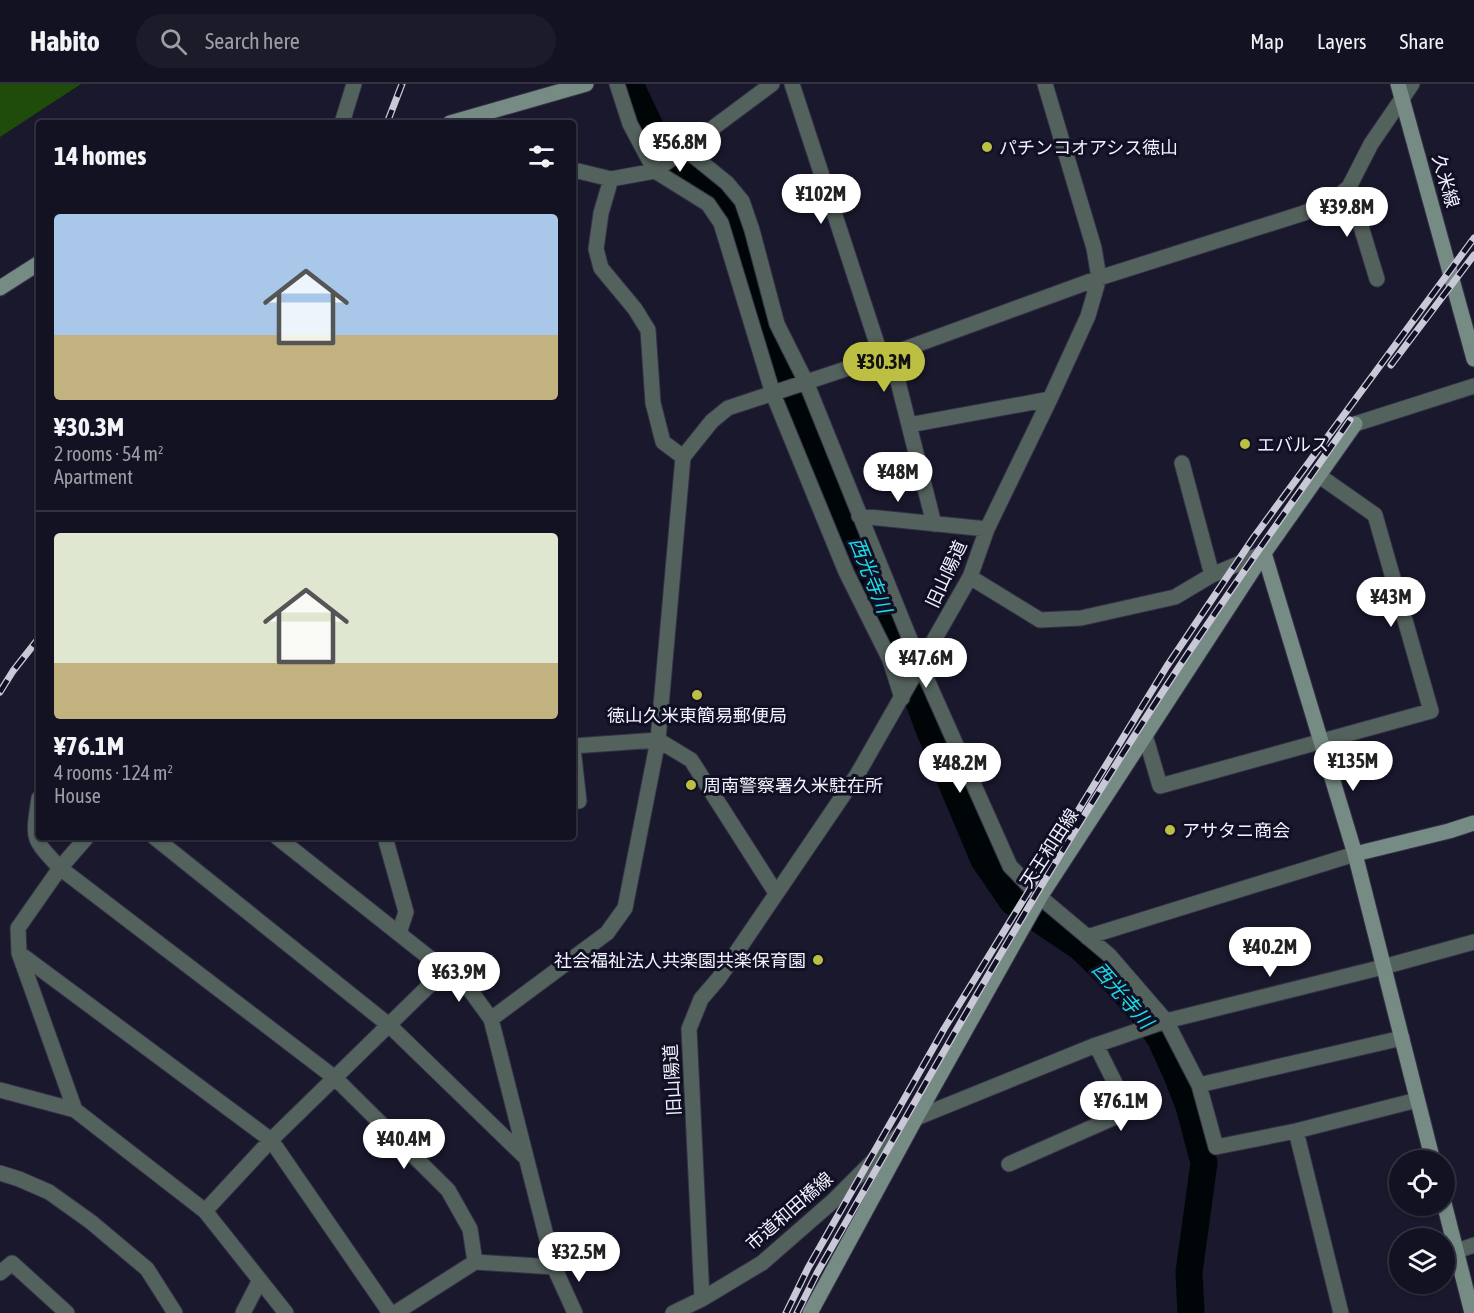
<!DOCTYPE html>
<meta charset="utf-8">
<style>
:root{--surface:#131222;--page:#1c1b2a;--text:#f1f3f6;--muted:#9d9ea5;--line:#323240;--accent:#bdbf43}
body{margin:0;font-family:"Asap Condensed","Noto Sans JP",sans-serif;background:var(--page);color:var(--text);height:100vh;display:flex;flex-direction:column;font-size:22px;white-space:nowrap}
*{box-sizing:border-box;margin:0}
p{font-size:20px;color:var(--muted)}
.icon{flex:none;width:33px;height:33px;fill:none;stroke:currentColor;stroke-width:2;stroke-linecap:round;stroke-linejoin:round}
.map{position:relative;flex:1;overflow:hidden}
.side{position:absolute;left:36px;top:36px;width:540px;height:720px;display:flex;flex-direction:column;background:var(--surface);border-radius:6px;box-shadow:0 2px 4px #0004,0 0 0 2px var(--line)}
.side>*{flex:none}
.fabs{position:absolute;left:1389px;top:1066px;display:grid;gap:12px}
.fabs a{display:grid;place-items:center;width:66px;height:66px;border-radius:50%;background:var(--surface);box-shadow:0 2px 4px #0004,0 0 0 2px var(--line);font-size:30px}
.price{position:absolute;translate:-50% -51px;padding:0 14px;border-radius:21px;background:#fff;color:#222;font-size:20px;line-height:39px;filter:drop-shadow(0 2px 3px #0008)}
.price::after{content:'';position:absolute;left:50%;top:36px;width:18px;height:14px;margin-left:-9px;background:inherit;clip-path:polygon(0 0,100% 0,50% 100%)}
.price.active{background:var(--accent);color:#111}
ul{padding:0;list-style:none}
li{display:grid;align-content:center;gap:12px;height:318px;padding:0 18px}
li+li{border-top:2px solid var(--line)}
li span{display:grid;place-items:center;height:186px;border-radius:6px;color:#555}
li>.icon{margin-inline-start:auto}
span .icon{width:108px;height:108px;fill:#fffc;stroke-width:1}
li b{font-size:26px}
h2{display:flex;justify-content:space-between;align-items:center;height:72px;padding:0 18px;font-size:26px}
header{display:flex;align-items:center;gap:36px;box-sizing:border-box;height:84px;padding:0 30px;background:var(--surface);border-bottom:2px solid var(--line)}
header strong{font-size:28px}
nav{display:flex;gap:33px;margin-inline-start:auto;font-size:21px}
.search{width:420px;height:54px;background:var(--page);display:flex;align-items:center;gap:15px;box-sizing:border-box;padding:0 21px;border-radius:33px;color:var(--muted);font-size:22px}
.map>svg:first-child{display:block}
.green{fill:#1f4c0b}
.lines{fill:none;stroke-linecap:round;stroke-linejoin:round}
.river{stroke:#000607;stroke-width:27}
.street-casing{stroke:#333246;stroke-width:17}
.secondary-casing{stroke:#333246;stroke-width:17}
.street{stroke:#54625d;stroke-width:15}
.secondary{stroke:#758b83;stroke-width:15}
.rail-casing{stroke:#c8c8d7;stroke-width:7}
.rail{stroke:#100f23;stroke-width:4.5;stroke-dasharray:14;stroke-linecap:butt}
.poi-dot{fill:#bdbf43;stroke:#100f23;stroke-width:2}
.labels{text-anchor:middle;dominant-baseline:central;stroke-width:6;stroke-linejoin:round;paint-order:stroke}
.poi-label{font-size:18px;fill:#f2f2ff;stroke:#100f23;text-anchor:start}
.street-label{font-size:18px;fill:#f2f2ff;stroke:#100f23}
.water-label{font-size:20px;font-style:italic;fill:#1bdbe8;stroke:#100f23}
</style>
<header>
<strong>Habito</strong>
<div class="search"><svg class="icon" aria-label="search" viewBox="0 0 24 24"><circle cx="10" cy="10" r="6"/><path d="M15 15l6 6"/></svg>Search here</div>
<nav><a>Map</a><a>Layers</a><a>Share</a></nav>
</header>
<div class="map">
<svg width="1474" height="1229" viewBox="0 0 1474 1229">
<rect width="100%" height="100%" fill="#19182d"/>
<!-- green -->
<path class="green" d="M0 0H81L0 53Z"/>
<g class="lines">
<!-- river -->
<path class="river" d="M630 0 657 57 735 132 767 253 876 499 928 643 984 776 1012 817 1080 863 1109 891 1142 928 1160 954 1176 989 1189 1022 1204 1079 1189 1188 1191 1229"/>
<!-- street casing -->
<g class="street-casing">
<path id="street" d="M617 0 630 40 655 87 708 120 721 139 773 310 846 488 890 576 902 614
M792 0 881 272
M342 39 354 0
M685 65 727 99 742 117 752 146 777 240 806 298 920 580 1010 782 1040 813 1109 871 1166 937 1199 1001 1216 1063 1296 1047 1417 1016
M573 89 578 87 611 95 655 87 772 0
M611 95 601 129 596 165 601 184 635 225 648 246 653 319 663 358 683 373
M1349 103 1377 195
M891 270 934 440
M1355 340 1474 302
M909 341 1050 315
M859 432 987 445
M1212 491 1264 469
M970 493 1040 536 1081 534 1175 513 1212 491 1182 379
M1145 651 1160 702 1431 627 1375 431 1318 391
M573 662 658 656 691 676 776 809
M573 664 579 717
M39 714C33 756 31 753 60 784L335 994 448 1106 470 1145 475 1178
M154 753 390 942 526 1074
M277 753 470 906 491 935 554 1183 575 1229
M385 753 406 828 399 849
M1087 853 1355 770
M19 869 271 1056 390 1229
M491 935 607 849 625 824 658 656 683 373 712 337 728 324 891 270 1099 194 1304 129 1334 116 1349 103 1371 60 1412 0
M1199 1001 1402 954
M0 1006 75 1026 205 1127 286 1229
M75 1026 19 869 18 844 60 784 87 753
M1296 1047 1341 1229
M1009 1080 1129 1027 1096 961
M0 1089 19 1095 49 1108 91 1138 147 1185 175 1229
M205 1127 271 1056 445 886
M1457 1167 1474 1161
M0 1189 12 1179 67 1229
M702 1215 689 945 701 915 719 894 857 691 970 493 987 445 1050 315 1088 232 1099 194 1094 164 1045 0
M243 1229 260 1196
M395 1229 475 1178 554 1183
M673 1229 702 1215 762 1179 833 1117 916 1034 1096 961 1166 937 1383 883 1474 858"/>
</g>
<!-- secondary casing -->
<g class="secondary-casing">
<path id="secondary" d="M1398 0 1474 275
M450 39 586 0
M0 204 39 179
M1264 469 1355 770 1433 1077
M1355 770 1449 747 1474 739
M1444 1119 1472 1229
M810 1229 916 1034 1040 813 1264 469 1355 340"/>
</g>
<!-- street -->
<use href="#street" class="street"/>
<!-- secondary -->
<use href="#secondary" class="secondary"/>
<!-- rail casing -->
<g class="rail-casing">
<path id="rail" d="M387 39 402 0
M1391 281 1474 171
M0 608 13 587 39 554
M786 1229 808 1184 944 945 1167 582 1254 453 1474 154
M797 1229 817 1189C933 986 1048 781 1177 586 1233 501 1292 419 1350 336"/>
</g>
<!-- rail -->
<use href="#rail" class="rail"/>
</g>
<!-- markers -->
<g class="poi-dot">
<circle cx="987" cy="63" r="6"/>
<circle cx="1245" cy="360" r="6"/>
<circle cx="697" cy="611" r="6"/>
<circle cx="691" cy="701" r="6"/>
<circle cx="1170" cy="746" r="6"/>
<circle cx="818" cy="876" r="6"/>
</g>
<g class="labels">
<!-- poi labels -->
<g class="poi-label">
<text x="999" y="63">パチンコオアシス徳山</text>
<text x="1257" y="360">エバルス</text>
<text x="697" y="631" text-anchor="middle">徳山久米東簡易郵便局</text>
<text x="703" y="701">周南警察署久米駐在所</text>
<text x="1182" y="746">アサタニ商会</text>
<text x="806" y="876" text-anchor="end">社会福祉法人共楽園共楽保育園</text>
</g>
<!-- street labels -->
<g class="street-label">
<text transform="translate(1446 97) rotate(74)">久米線</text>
<text transform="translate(946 490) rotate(-65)">旧山陽道</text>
<text transform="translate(1049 764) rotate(-57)">天王和田線</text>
<text transform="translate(672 996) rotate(-93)">旧山陽道</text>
<text transform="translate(789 1127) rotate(-41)">市道和田橋線</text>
</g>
<!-- water labels -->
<g class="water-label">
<text transform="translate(871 491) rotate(68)">西光寺川</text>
<text transform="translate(1123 911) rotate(49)">西光寺川</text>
</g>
</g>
</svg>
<div class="fabs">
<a><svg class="icon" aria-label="locate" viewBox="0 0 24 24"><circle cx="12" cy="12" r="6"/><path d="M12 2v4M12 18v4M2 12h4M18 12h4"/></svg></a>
<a><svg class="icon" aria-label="layers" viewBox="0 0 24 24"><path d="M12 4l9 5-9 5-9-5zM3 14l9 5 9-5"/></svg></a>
</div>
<b class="price" style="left:680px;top:89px">¥56.8M</b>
<b class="price" style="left:821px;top:141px">¥102M</b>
<b class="price" style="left:1347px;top:154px">¥39.8M</b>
<b class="price active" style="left:884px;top:309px">¥30.3M</b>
<b class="price" style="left:898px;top:419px">¥48M</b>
<b class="price" style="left:1391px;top:544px">¥43M</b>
<b class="price" style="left:926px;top:605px">¥47.6M</b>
<b class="price" style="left:1353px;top:708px">¥135M</b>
<b class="price" style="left:960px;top:710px">¥48.2M</b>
<b class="price" style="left:1270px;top:894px">¥40.2M</b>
<b class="price" style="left:459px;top:919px">¥63.9M</b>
<b class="price" style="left:1121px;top:1048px">¥76.1M</b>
<b class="price" style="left:404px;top:1086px">¥40.4M</b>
<b class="price" style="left:579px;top:1199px">¥32.5M</b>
<section class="side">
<h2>14 homes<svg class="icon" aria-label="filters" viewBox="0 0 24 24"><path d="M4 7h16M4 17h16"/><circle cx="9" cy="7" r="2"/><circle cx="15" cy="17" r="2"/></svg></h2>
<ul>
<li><span style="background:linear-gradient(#a9c7e8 65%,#c2b280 0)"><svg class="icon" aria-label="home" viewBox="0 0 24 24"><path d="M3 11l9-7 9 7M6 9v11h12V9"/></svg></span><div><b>¥30.3M</b><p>2 rooms · 54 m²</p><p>Apartment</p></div></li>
<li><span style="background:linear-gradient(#dfe7d0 70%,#c2b280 0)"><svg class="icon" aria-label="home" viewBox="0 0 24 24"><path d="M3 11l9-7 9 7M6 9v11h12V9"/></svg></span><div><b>¥76.1M</b><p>4 rooms · 124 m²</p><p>House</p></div></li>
</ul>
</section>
</div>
